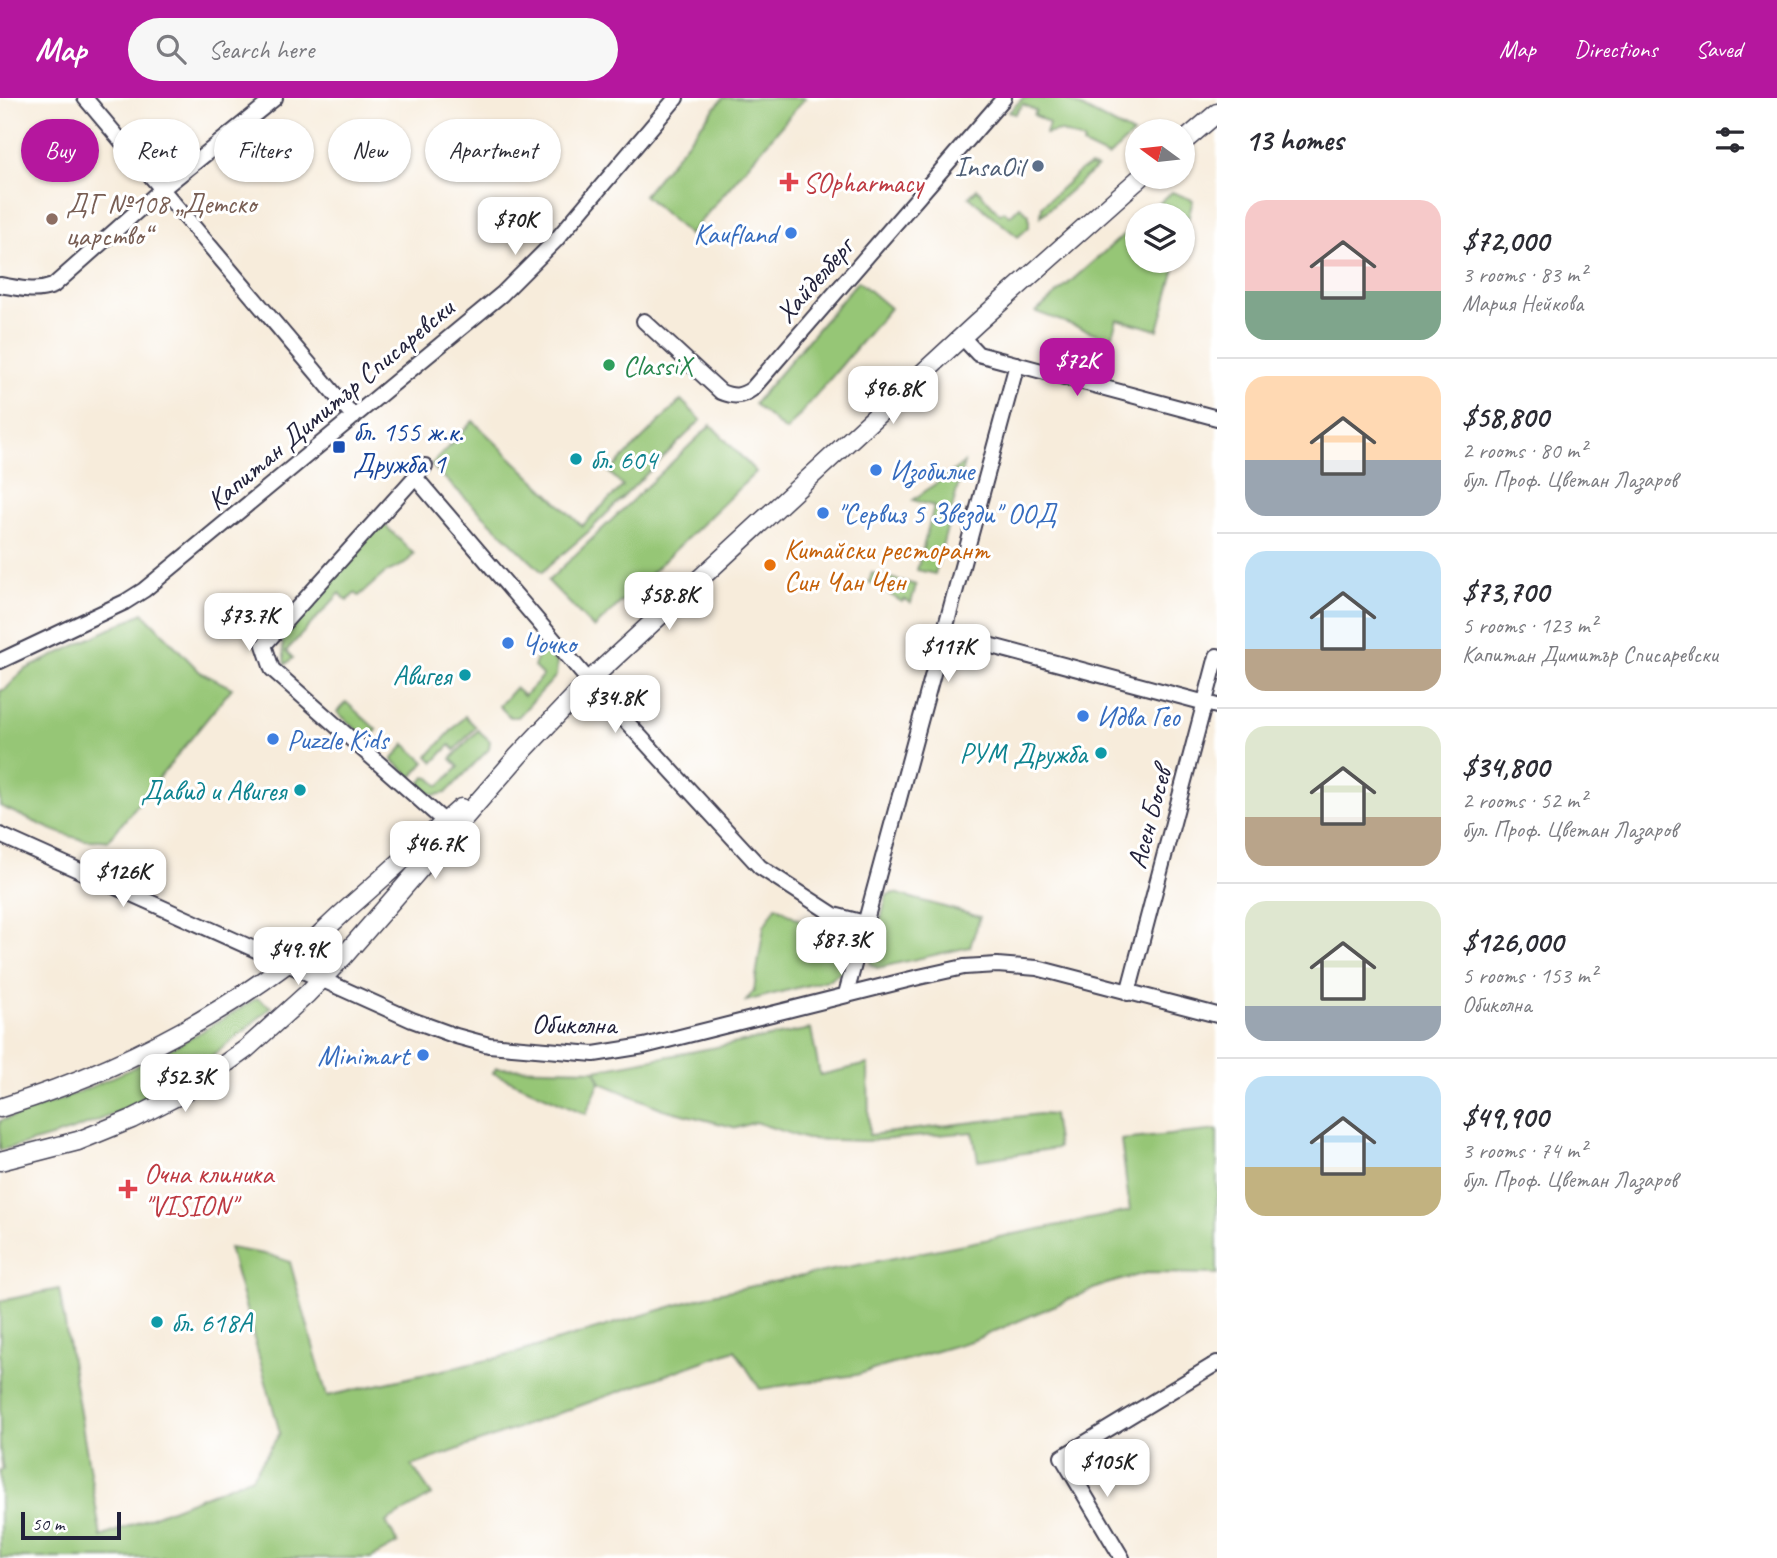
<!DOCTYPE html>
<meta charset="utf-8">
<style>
:root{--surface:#fff;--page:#f7f7f7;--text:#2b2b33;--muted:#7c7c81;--line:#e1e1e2;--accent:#b5179e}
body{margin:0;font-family:Caveat,sans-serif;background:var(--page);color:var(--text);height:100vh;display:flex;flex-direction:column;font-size:26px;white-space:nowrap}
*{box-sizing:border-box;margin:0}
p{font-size:23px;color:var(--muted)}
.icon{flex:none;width:38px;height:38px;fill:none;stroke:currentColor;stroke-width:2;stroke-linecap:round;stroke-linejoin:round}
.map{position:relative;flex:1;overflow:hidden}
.panel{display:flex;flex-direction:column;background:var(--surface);width:560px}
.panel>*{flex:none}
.top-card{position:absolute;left:21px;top:21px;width:665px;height:63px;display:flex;gap:14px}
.needle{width:46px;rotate:285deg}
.controls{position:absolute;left:1125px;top:21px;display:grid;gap:14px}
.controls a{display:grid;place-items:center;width:70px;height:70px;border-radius:50%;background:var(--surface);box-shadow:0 2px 5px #0004;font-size:35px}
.scale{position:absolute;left:21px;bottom:18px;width:100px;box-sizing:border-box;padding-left:7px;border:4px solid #22223b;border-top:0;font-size:19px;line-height:24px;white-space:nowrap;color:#22223b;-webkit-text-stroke:5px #fff;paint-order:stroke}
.price{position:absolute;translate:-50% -60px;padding:0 16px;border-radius:14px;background:#fff;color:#222;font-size:23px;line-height:46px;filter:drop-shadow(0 2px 4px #0008)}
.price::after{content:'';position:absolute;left:50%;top:42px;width:21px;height:16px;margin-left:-10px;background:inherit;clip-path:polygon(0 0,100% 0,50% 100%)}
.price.selected{background:var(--accent);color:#fff}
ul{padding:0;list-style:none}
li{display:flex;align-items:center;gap:21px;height:175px;padding:0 28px}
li+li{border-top:2px solid var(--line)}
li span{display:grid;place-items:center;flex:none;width:196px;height:140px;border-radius:21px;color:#555}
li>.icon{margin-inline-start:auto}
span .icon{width:84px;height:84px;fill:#fffc;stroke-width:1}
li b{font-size:30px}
h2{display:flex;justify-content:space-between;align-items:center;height:84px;padding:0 28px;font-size:30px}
.pill{padding:0 24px;border-radius:32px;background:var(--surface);box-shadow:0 2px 5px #0004;font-size:24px;line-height:63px}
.pill.selected{background:var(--accent);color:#fff}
header{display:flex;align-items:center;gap:42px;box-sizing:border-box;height:98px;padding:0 35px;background:var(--accent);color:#fff}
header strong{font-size:33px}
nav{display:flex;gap:38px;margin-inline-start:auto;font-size:24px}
.search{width:490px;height:63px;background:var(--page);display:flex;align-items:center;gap:18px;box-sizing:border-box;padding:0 24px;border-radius:38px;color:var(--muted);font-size:26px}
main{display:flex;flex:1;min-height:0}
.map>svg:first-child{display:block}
.green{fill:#96c676;stroke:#5c7458;stroke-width:2}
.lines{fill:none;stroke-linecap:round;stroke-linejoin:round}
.minor-casing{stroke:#424053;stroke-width:18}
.major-casing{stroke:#424053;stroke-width:21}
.minor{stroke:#fff;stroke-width:14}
.major{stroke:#fff;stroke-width:18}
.service-dot{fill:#5c6f8a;stroke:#fff;stroke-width:2.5}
.health-dot{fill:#e0444e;stroke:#fff;stroke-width:2.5}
.education-dot{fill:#8d6e63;stroke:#fff;stroke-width:2.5}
.shop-dot{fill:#3f7fe0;stroke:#fff;stroke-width:2.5}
.leisure-dot{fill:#2e9e5b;stroke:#fff;stroke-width:2.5}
.transit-dot{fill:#1a4fb4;stroke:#fff;stroke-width:2.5}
.culture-dot{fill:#0f9aa8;stroke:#fff;stroke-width:2.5}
.food-dot{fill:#e8710a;stroke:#fff;stroke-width:2.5}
.labels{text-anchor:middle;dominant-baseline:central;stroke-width:6;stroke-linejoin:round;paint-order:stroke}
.service-label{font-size:28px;fill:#4e5e75;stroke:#fff;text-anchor:end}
.health-label{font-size:28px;fill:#be3a42;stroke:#fff;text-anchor:start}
.education-label{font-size:28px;fill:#785e54;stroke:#fff;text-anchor:start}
.shop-label{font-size:28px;fill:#366cbe;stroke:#fff;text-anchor:start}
.street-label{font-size:28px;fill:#22223b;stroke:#fff}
.leisure-label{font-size:28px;fill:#27864d;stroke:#fff;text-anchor:start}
.transit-label{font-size:28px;fill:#164399;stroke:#fff;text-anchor:start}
.culture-label{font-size:28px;fill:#0d838f;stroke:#fff;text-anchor:end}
.food-label{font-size:28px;fill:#c56008;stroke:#fff;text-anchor:start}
</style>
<header>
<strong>Map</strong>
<div class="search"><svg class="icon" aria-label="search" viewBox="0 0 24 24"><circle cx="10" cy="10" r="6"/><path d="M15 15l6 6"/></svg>Search here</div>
<nav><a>Map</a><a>Directions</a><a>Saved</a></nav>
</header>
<main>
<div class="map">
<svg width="1217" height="1460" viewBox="0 0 1217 1460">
<rect width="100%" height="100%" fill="#fff"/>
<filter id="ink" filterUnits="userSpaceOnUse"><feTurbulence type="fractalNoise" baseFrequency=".0143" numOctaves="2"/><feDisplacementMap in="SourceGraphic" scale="14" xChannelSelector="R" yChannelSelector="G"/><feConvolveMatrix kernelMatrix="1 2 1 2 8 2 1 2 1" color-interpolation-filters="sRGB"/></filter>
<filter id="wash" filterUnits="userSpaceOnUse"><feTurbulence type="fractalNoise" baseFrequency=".00686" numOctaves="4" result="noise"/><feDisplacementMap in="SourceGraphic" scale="28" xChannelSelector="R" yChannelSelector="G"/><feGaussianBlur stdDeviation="1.57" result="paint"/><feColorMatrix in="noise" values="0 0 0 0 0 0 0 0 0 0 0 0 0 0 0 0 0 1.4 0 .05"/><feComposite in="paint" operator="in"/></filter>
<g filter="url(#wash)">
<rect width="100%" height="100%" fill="#f7ecdb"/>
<!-- green -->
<path class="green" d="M723 0H805L689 137 644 97Z
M1023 0H1064L1133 36 1108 59 1083 47 1084 43 1060 33 1046 36 1049 25 1034 17 1036 13 1023 6 1015 16 1009 14Z
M1090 68 1096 70 1041 118 1042 108 1081 72Z
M977 91 1000 116 1004 113 1010 118 1020 108 1029 117V129L1018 139 969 99Z
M1172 94 1193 102 1183 140V117H1146Z
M1137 125 1138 163H1177L1158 232 1117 221 1111 241 1036 214Z
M858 183 890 210 786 333 754 306Z
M681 302 701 322 588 434 542 474 431 367 473 323 582 428 623 388 609 374Z
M711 327 756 374 594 530 548 483Z
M964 365 935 476 917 472 934 408 913 402Z
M381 423 414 456 405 466 385 475 359 498 355 495 347 503 340 495 286 553 293 560 285 567 282 542Z
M872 475 916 487 911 505 904 501 902 504 869 484Z
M143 515 200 574 232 590 108 743C100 741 93 743 85 742 55 736 28 720 0 708V593L6 591 24 572Z
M545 551 557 565 556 578 518 619H510L499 608 515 590 524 598 543 578 534 569 538 558Z
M346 604 377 632 368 642 337 614Z
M465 618 476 629 455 652 450 647 434 664 428 658Z
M478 632 490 643 489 651 446 695 435 697 429 695 420 686 425 679 430 680 439 688 459 669 451 661Z
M405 646 425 664 412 679 392 662Z
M894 795 980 819 970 849 877 870 870 865 887 797Z
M776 808 818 833 827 827 847 831 851 838 841 874 828 882 746 903 754 892 764 828Z
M257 900 271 909C188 985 110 1029 0 1052V1023C92 994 176 952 257 900Z
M811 931 820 977 868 966 869 1037 1039 1016 1053 1017 1058 1050 978 1062 973 1034 866 1043 806 1041 755 1024 737 1030 663 1011 601 985 596 972Z
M496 970 595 972 600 984 586 1016 493 975Z
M1217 1032V1176L1146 1175 1103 1187 974 1242 856 1277 760 1291 735 1252 412 1368 432 1397 386 1424 398 1445 371 1460H0V1373L3 1372 0 1353V1203L59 1191 101 1439 252 1379 280 1335 229 1150 270 1157 290 1164 327 1298 506 1258 717 1195 1130 1113 1121 1042Z"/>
</g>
<g filter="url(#ink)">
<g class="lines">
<!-- minor casing -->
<g class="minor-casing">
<path id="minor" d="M85 0 354 319
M0 187C19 190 35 195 53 188L162 91 275 0
M644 223 721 294C733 299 741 299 752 291L1004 0
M962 239 978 256 1217 320
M425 368 264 547 272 571 445 724
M415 379 589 583 760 769 834 817 865 825
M943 535 1217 608
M0 563 125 504 144 492 502 196 556 142 676 0
M0 737 412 922 456 938 489 947 594 956 644 948 919 879 964 869 997 867 1037 870 1217 917
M1128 895 1217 558
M846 896 1017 266
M1122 1460 1062 1359 1217 1265"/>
</g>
<!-- major casing -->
<g class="major-casing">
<path id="major" d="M1183 44 1217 15
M0 1010C103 978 199 931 285 867 306 851 325 831 345 813 384 779 422 744 461 710
M0 1063 78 1043 132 1021 187 993 246 951 307 896 343 859 518 658 589 583 978 224 1141 79"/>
</g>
<!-- minor -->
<use href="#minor" class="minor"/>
<!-- major -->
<use href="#major" class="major"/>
</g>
</g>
<!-- markers -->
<circle class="service-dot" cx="1038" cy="68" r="7"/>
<g class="health-dot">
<path d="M785.5 73.5h7v7h7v7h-7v7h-7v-7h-7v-7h7z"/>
<path d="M124.5 1080.5h7v7h7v7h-7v7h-7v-7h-7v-7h7z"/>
</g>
<circle class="education-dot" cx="52" cy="121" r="7"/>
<g class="shop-dot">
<circle cx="791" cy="135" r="7"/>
<circle cx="876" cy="372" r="7"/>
<circle cx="823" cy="415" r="7"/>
<circle cx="508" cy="545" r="7"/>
<circle cx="1083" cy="618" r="7"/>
<circle cx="273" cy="641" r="7"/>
<circle cx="423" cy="957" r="7"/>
</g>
<circle class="leisure-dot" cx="609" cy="267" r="7"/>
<rect class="transit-dot" x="332" y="342" width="14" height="14" rx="3.5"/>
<g class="culture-dot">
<circle cx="576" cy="361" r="7"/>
<circle cx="465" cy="577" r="7"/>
<circle cx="1101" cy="655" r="7"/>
<circle cx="300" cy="692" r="7"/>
<circle cx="157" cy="1224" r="7"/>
</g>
<circle class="food-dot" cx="770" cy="467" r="7"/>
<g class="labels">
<!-- service labels -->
<g class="service-label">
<text x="1024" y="68">InsaOil</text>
</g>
<!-- health labels -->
<g class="health-label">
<text x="803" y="84">SOpharmacy</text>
<text x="144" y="1075">Очна клиника<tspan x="144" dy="32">"VISION"</tspan></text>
</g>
<!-- education labels -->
<g class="education-label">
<text x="66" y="105">ДГ №108 „Детско<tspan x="66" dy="32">царство“</tspan></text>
</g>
<!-- shop labels -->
<g class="shop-label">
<text x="777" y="135" text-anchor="end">Kaufland</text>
<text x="890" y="372">Изобилие</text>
<text x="837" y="415">"Сервиз 5 Звезди" ООД</text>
<text x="522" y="545">Чочко</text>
<text x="1097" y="618">Идва Гео</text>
<text x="287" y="641">Puzzle Kids</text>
<text x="409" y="957" text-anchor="end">Minimart</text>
</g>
<!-- street labels -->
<g class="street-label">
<text transform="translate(814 182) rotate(-49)">Хайделберг</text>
<text transform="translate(330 306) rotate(-40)">Капитан Димитър Списаревски</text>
<text transform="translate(1149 720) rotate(-75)">Асен Босев</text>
<text transform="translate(574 926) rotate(1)">Обиколна</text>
</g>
<!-- leisure labels -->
<g class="leisure-label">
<text x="623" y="267">ClassiX</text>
</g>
<!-- transit labels -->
<g class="transit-label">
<text x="353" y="333">бл. 155 ж.к.<tspan x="353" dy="32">Дружба 1</tspan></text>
</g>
<!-- culture labels -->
<g class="culture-label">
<text x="590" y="361" text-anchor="start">бл. 604</text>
<text x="451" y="577">Авигея</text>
<text x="1087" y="655">РУМ Дружба</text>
<text x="286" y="692">Давид и Авигея</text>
<text x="171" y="1224" text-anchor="start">бл. 618А</text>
</g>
<!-- food labels -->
<g class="food-label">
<text x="784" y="451">Китайски ресторант<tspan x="784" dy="32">Син Чан Чен</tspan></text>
</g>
</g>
</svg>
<div class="controls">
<a><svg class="needle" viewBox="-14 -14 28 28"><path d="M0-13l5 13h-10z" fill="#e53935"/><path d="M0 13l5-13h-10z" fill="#7c7c81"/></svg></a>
<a><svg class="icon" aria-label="layers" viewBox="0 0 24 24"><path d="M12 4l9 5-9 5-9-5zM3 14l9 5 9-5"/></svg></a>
</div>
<div class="scale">50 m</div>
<b class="price" style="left:515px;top:159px">$70K</b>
<b class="price selected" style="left:1077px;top:300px">$72K</b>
<b class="price" style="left:893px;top:328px">$96.8K</b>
<b class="price" style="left:669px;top:534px">$58.8K</b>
<b class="price" style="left:249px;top:555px">$73.7K</b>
<b class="price" style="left:948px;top:586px">$117K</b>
<b class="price" style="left:615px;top:637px">$34.8K</b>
<b class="price" style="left:435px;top:783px">$46.7K</b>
<b class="price" style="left:123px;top:811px">$126K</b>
<b class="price" style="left:841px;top:879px">$87.3K</b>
<b class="price" style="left:298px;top:889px">$49.9K</b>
<b class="price" style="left:185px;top:1016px">$52.3K</b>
<b class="price" style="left:1107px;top:1401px">$105K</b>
<div class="top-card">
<a class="pill selected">Buy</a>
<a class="pill">Rent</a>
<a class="pill">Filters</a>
<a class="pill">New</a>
<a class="pill">Apartment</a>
</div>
</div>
<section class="panel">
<h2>13 homes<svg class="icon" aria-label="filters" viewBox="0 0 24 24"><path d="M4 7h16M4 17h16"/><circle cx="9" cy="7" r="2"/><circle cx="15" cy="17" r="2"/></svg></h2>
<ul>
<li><span style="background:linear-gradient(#f6c9c9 65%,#7fa58c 0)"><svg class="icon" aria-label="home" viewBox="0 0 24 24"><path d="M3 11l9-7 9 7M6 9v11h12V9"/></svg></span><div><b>$72,000</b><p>3 rooms · 83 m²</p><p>Мария Нейкова</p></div></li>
<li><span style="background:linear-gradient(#ffd9b3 60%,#9aa5b1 0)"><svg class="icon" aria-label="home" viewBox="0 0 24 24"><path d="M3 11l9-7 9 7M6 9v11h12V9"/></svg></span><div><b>$58,800</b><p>2 rooms · 80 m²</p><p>бул. Проф. Цветан Лазаров</p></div></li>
<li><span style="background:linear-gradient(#bfe0f5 70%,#b9a48a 0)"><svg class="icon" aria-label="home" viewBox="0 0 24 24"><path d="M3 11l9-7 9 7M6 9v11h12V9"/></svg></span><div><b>$73,700</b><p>5 rooms · 123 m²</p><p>Капитан Димитър Списаревски</p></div></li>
<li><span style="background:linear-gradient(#dfe7d0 65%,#b9a48a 0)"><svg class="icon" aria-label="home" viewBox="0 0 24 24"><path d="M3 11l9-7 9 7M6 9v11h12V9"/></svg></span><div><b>$34,800</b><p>2 rooms · 52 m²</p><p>бул. Проф. Цветан Лазаров</p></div></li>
<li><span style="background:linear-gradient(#dfe7d0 75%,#9aa5b1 0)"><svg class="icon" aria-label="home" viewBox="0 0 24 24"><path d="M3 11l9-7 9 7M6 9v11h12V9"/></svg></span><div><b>$126,000</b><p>5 rooms · 153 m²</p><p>Обиколна</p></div></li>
<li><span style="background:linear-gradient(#bfe0f5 65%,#c2b280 0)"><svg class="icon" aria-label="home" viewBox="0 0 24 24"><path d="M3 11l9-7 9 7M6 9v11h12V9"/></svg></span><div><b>$49,900</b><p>3 rooms · 74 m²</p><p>бул. Проф. Цветан Лазаров</p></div></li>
</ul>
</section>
</main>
